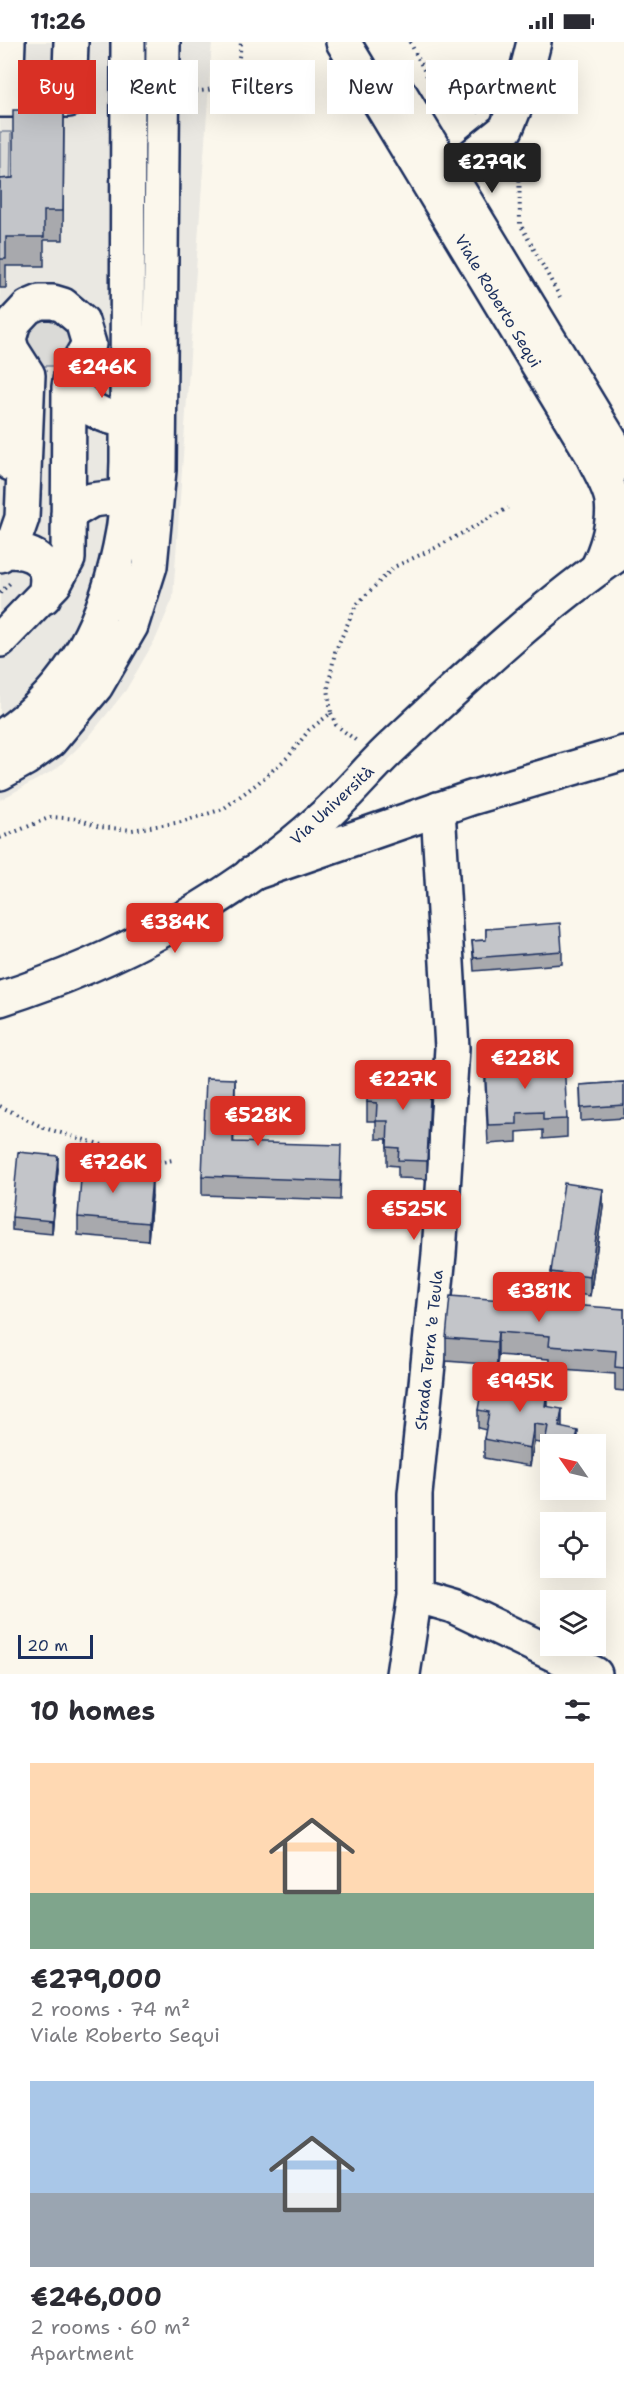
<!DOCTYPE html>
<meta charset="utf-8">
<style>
:root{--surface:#fff;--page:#f2f2f3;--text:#2b2b33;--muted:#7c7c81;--accent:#d93025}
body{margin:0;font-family:"Shantell Sans",sans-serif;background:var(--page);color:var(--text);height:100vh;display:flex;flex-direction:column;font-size:22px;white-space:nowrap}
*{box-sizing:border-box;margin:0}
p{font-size:20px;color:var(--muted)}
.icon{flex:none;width:33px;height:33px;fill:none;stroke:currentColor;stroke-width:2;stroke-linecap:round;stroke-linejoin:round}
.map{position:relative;height:1632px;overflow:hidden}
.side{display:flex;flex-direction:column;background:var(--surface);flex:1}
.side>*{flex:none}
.hud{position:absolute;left:18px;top:18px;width:588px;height:54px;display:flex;gap:12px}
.needle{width:39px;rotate:304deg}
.tools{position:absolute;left:540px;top:1392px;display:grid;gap:12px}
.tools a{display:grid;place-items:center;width:66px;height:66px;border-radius:0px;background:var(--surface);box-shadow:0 6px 24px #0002;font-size:30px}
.scale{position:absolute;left:18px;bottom:15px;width:75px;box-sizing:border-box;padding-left:6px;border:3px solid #1b2f5e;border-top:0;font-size:16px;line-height:21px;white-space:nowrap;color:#1b2f5e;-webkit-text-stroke:4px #fbf7ec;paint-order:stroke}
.price{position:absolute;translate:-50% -51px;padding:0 14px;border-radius:6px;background:var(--accent);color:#fff;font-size:20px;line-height:39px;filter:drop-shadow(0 2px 3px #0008)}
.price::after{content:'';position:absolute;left:50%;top:36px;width:18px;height:14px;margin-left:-9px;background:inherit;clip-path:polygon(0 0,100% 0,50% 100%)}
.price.selected{background:#222;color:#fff}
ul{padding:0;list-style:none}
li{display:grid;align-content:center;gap:12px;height:318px;padding:0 30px}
li span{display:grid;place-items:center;height:186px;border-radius:0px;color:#555}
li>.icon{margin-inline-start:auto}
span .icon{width:108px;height:108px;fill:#fffc;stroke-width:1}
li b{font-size:26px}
h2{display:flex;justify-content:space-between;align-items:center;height:72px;padding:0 30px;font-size:26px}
.tag{padding:0 21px;border-radius:0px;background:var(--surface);box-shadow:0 6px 24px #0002;font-size:21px;line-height:54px}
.tag.selected{background:var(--accent);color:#fff}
.status{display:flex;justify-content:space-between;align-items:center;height:42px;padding:0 30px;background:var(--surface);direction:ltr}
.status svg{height:16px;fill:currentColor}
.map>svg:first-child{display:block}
.built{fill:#eae8e2}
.green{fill:#dadad7;stroke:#7a849a;stroke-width:1.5}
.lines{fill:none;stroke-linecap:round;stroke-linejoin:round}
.minor-casing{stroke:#1b2f5e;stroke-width:38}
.major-casing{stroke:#1b2f5e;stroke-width:38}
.highway-casing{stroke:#1b2f5e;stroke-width:38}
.path{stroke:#1b2f5e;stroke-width:4;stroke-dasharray:1.5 4.5;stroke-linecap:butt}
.minor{stroke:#fbf7ec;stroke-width:33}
.major{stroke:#fbf7ec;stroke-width:33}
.highway{stroke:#fbf7ec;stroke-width:33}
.wall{fill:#a8a9ad;stroke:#1b2f5e;stroke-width:1.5}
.shaded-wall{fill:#888a8d;stroke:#1b2f5e;stroke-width:1.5}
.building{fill:#c3c5c9;stroke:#1b2f5e;stroke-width:1.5}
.labels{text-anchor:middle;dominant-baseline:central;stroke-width:5;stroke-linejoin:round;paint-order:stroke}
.street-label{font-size:16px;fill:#1b2f5e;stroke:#fbf7ec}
</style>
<div class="status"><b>11:26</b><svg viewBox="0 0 49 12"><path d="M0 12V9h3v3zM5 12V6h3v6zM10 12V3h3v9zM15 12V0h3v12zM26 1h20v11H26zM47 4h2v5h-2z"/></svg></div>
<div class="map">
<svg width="624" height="1632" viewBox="0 0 624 1632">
<rect width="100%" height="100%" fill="#fbf7ec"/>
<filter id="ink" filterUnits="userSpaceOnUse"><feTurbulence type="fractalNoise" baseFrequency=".0167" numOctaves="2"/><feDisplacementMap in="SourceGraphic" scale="12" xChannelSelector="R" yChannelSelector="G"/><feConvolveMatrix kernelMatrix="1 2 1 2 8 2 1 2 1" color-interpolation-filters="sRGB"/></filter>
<g filter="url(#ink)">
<!-- built -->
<path class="built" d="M0 0H212L173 556 156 596 126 648 88 696 56 727 0 758Z"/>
<!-- green -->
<path class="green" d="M0 90H11L10 164 0 163Z
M44 268 78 293 58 324H39L20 292Z"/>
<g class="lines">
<!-- minor casing -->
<g class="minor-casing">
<path id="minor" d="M8 0 7 26 33 57
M343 0 592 412C598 426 610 444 612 459 615 483 607 506 597 527
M401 53 624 421
M0 58H69L71 0
M450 132 506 87 522 48 534 0
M9 297 3 327 2 400 11 422
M69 345C87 367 99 374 127 379
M68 472 92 458 126 454
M4 509C36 508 54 521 44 555
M0 513 14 499 22 476 28 333 12 308 9 297 14 280 28 265 40 260H53L63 263 82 279 89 302 71 333 69 345 68 517 55 541 0 598
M0 696C74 646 108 576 123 489 127 467 126 443 127 420L128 0
M0 731 25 717 50 699 96 644 131 584 150 524 159 428 163 0
M415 1553 453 1564 595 1632
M403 1632 415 1553V1452L439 1212 452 1006 438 767"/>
</g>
<!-- major casing -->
<g class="major-casing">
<path id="major" d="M0 957C116 920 231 859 322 776 346 755 366 730 389 708 464 638 539 566 624 508"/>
</g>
<!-- highway casing -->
<g class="highway-casing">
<path id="highway" d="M251 832 471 756 624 711"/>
</g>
<!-- path -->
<path class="path" d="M410 0 431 42
M190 49C225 51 239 32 241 0
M434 49 481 71
M519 114 520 182 560 255
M0 551 12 539
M331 671 336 683 358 700
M0 796 51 775 78 777 100 785 132 788 181 780 223 767 258 741 289 714 309 688 331 671 328 646 335 610 356 563 394 525 435 506 508 466
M0 1064 44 1086 161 1120 173 1118"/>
<!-- minor -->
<use href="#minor" class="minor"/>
<!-- major -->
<use href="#major" class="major"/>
<!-- highway -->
<use href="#highway" class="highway"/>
</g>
<!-- wall -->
<path class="wall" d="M64 68 63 198H44V224H6V246H0V137L13 136Z
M486 887 562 909V922L474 929 472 899 486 898Z
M485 1021 567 1077V1095L543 1097V1088L517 1090V1100L488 1102 485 1039Z
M624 1040V1076L581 1079 580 1043Z
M431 1052 427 1137 398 1136V1124L387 1123V1097H376V1079H367V1060Z
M235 1055 233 1100 341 1122 340 1158 202 1153V1134Z
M96 1124 117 1132 152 1154 148 1199 78 1193V1175Z
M58 1127 52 1192 12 1188V1175Z
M603 1165 590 1254 551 1248V1230Z
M624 1267V1349L615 1348V1332L549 1327V1317L498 1313 497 1323 446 1319V1296Z
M525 1345 547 1365 562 1386 578 1402H550V1432L543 1430V1412L545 1402 534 1400 530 1424 484 1416V1397L486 1388 478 1386V1368Z"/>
<!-- shaded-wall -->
<path class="shaded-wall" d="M431 1033V1052L427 1137V1119Z
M235 1037V1055L233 1118V1100Z
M58 1114V1127L52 1192V1179Z
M152 1135V1154L148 1199V1181Z
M603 1147V1165L590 1254V1235Z
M498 1290V1313L497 1323V1300Z
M547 1349V1368L545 1364Z
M562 1367V1386L559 1385Z
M534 1382V1400L530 1424V1406Z
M578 1389V1402H575Z"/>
<!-- building -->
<path class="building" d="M13 68H64L63 169H44V195H6V217H0V137L13 136Z
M560 881 562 909 474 916 472 899 486 898V887Z
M564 1017 567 1077 543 1078V1070L517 1071V1082L488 1083 485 1021Z
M368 1031 431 1033 427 1119 398 1118 399 1106 387 1105 388 1079H376L377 1061 367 1060Z
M206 1036 235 1037 233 1100 341 1103 340 1139 202 1134Z
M624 1040V1063L581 1066 580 1043Z
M18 1110 58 1114 52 1179 12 1175Z
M83 1112H96L95 1123 117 1125V1132L152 1135 148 1181 78 1175Z
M564 1141 603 1147 590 1235 551 1230Z
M450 1254 624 1267V1326L615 1325 616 1309 549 1304 550 1294 498 1290 497 1300 446 1296Z
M498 1327 525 1331 522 1345 547 1349 545 1364 562 1367 559 1385 578 1389 575 1402H550V1413L543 1412 548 1384 534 1382 530 1406 484 1397 489 1370 478 1368 483 1339 495 1341Z"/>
</g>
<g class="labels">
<!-- street labels -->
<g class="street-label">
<text transform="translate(498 259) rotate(59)">Viale Roberto Sequi</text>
<text transform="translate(332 763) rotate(-43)">Via Università</text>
<text transform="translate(429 1308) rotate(-84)">Strada Terra 'e Teula</text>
</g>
</g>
</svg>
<div class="tools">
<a><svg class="needle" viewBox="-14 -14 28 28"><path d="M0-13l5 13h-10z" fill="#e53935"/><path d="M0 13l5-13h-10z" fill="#7c7c81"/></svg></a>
<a><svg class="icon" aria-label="locate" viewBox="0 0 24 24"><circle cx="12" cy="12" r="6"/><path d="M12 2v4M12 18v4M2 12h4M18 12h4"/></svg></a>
<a><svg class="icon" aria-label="layers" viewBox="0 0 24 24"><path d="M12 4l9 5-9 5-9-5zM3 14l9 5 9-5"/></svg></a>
</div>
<div class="scale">20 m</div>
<b class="price selected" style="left:492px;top:152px">€279K</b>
<b class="price" style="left:102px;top:357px">€246K</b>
<b class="price" style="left:175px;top:912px">€384K</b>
<b class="price" style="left:525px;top:1048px">€228K</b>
<b class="price" style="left:403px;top:1069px">€227K</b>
<b class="price" style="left:258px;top:1105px">€528K</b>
<b class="price" style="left:113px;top:1152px">€726K</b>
<b class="price" style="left:414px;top:1199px">€525K</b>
<b class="price" style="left:539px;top:1281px">€381K</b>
<b class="price" style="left:520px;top:1371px">€945K</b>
<div class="hud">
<a class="tag selected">Buy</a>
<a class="tag">Rent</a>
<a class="tag">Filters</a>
<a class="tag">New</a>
<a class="tag">Apartment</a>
</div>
</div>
<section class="side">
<h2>10 homes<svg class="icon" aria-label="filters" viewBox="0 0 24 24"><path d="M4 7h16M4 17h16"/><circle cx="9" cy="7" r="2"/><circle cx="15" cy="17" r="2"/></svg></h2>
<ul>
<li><span style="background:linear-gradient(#ffd9b3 70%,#7fa58c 0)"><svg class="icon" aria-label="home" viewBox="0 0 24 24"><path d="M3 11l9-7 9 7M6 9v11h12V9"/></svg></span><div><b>€279,000</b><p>2 rooms · 74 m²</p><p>Viale Roberto Sequi</p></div></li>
<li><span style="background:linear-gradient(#a9c7e8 60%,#9aa5b1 0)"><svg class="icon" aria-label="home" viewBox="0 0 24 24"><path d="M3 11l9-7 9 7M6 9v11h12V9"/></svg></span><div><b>€246,000</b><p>2 rooms · 60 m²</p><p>Apartment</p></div></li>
</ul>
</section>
